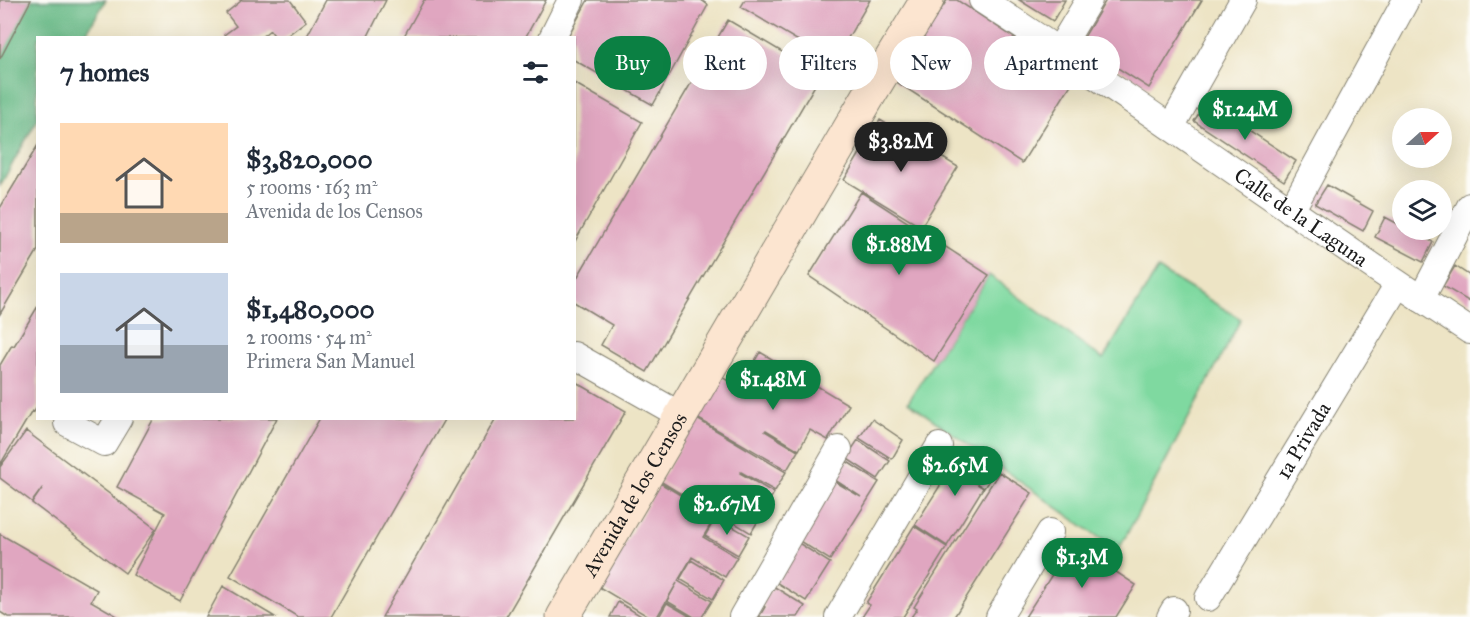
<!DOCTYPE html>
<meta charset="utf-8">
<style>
:root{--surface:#fff;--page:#f6f6f7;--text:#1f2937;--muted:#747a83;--accent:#0b8043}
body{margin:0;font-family:"IM FELL Great Primer",serif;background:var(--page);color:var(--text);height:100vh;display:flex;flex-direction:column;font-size:22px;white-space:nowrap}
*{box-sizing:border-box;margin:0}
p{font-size:20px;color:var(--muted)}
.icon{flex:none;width:33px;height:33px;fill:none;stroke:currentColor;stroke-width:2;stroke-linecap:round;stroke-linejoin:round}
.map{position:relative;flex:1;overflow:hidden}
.side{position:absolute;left:36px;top:36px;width:540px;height:384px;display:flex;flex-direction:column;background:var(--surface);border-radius:0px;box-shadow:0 6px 24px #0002}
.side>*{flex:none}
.hud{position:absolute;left:594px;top:36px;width:570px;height:54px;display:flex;gap:12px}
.needle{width:39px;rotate:69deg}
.controls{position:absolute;left:1392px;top:108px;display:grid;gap:12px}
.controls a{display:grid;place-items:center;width:60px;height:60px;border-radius:50%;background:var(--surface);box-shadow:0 6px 24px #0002;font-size:30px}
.price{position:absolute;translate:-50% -51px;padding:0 14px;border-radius:21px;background:var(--accent);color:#fff;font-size:20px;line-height:39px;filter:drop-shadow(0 2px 3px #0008)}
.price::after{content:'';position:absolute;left:50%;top:36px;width:18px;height:14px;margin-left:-9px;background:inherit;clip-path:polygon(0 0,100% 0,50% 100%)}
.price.current{background:#222;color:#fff}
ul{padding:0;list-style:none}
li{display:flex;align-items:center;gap:18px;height:150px;padding:0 24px}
li span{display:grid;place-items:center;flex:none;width:168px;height:120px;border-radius:0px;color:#555}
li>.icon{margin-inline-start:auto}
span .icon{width:72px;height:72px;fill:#fffc;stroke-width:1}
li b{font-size:26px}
h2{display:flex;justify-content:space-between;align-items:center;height:72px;padding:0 24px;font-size:26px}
.tag{padding:0 21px;border-radius:27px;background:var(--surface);box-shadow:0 6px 24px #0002;font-size:21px;line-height:54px}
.tag.current{background:var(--accent);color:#fff}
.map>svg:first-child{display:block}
.green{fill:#7fd9a0;stroke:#4e7a5e;stroke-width:1.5}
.forest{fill:#67b986;stroke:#426a51;stroke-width:1.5}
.building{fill:#e0a6c0}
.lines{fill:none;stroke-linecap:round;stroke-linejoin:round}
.street-casing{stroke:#848070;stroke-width:28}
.secondary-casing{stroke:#848070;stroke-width:35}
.street{stroke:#fff;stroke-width:26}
.secondary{stroke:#fce5d0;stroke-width:33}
.labels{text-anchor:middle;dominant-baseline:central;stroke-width:5;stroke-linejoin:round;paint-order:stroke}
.street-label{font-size:21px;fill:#1c1c1c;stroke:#fdfcf7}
</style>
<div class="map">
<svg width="1470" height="617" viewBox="0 0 1470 617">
<rect width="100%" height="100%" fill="#fdfcf7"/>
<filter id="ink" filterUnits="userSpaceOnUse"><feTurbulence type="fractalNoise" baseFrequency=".0167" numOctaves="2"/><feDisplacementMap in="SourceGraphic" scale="12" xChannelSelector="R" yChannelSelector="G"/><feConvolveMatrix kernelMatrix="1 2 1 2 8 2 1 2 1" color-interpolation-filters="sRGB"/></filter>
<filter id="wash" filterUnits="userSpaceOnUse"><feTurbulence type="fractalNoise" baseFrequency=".008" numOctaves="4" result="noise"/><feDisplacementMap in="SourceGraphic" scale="24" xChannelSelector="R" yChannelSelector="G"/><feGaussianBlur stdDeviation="1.35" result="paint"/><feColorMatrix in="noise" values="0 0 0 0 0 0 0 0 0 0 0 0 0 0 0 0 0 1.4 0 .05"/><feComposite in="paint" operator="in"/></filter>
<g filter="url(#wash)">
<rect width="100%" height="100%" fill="#ede4c5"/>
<!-- green -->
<path class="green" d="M1158 269 1241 319 1118 551 908 402 989 275 1103 359Z"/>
<!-- forest -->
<path class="forest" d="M0 0H106L84 37 38 38 37 120 0 186Z"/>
<g id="blocks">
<!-- building -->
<path class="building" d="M0 0H31L0 59Z
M240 0H290L306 21 284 38H276L270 30 260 38H226L224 35 236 26 226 13 241 1Z
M326 0H386L367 38H306Z
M424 0H546L525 38H403Z
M588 0H701L708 5 653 105 574 60V38H567Z
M745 0H870L834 62 741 7Z
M947 0H957L1075 78 1022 163 895 81Z
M1019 0H1065L1053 21Z
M1106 0H1202L1149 88 1080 44Z
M728 20 821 75 647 372 601 345 612 325 574 302V283Z
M574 83 642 122 574 243Z
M1206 102 1296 161 1284 181 1194 121Z
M880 120 958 167 921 227 844 180Z
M38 145V250L0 314V208Z
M1327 185 1373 211 1363 231 1315 204Z
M861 192 989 275 934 361 809 276Z
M1385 217 1402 226V230H1409L1433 242 1423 262 1375 237Z
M1455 266 1470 276V302L1443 286Z
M38 306V405L34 412 32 411 0 465V365L12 345 14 346Z
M760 352 849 405 828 440 810 430 799 450 766 430 765 431 798 451 787 470 697 418 722 377 739 388Z
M574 381 626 411 506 617H382L496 418H574Z
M154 418H277L180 601 133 575 165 513 117 487Z
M320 418H445L331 617H298L230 576Z
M697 419 786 472 775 491 741 472 740 473 774 493 762 512 729 492 716 515 660 481Z
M872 419 903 440 892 459 859 438Z
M26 431 156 529 125 573 32 503 43 487 32 502 0 478V467Z
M858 440 890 461 878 479 846 458Z
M964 448 996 469 984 488 974 482 983 488 947 546 915 525Z
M846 461 879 482 830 560 798 540 834 481 861 497 835 480Z
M999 472 1032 493 954 617H911L917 609 914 607Z
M660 483 716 516 703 537 737 557 725 577 692 557 679 579 678 581 712 601 702 617H694L667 601 677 583 657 617H649L599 587Z
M729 494 762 514 751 533 718 513Z
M716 517 749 536 738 555 705 536Z
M914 526 947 547 903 617H862L870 605 866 603Z
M0 534 97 590 91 601 119 617H8L0 612Z
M797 542 830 563 806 601 774 581Z
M1072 543 1136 585 1116 617H1025Z
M691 560 724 580 713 599 680 579Z
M223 586 270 614 275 617H206Z
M773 586 805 606 798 617H759L765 607 761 604Z
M618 602 643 617H610Z
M667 603 691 617H659Z"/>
</g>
</g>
<g filter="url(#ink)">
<use href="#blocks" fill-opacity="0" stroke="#848070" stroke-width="1.5"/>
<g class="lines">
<!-- street casing -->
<g class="street-casing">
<g id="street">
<path id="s1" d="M982 0C1147 107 1305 224 1470 331"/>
<path d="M552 38 571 0"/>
<path d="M1059 50 1089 0"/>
<path d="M1171 127 1243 0"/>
<path d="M1291 211 1406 0"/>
<path d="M1421 299 1470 206"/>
<path d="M574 355 680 415"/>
<path d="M67 423 104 443 119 418"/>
<path id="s2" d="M1208 598 1398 284"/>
<path d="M742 617 839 449"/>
<path d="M838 617 939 446"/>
<path d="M999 617 1050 532"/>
<path d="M1170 617 1174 610"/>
</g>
</g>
<!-- secondary casing -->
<g class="secondary-casing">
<g id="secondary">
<path id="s3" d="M563 617 871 92 927 0"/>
</g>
</g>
<!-- street -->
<use href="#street" class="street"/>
<!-- secondary -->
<use href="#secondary" class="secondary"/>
</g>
</g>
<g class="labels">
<!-- street labels -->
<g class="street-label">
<text stroke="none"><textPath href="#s1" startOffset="386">Calle de la Laguna</textPath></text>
<text stroke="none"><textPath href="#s2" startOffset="184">1a Privada</textPath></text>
<text stroke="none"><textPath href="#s3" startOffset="142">Avenida de los Censos</textPath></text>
</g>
</g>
</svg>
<div class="controls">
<a><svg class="needle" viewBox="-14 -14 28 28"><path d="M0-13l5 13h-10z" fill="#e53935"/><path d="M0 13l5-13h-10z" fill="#747a83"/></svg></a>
<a><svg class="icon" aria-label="layers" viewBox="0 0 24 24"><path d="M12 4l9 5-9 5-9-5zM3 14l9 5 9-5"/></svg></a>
</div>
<b class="price" style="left:1245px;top:141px">$1.24M</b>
<b class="price current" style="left:901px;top:173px">$3.82M</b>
<b class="price" style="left:899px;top:276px">$1.88M</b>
<b class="price" style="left:773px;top:411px">$1.48M</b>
<b class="price" style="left:955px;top:497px">$2.65M</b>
<b class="price" style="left:727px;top:536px">$2.67M</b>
<b class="price" style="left:1082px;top:589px">$1.3M</b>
<div class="hud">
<a class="tag current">Buy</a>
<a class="tag">Rent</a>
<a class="tag">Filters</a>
<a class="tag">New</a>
<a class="tag">Apartment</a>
</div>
<section class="side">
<h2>7 homes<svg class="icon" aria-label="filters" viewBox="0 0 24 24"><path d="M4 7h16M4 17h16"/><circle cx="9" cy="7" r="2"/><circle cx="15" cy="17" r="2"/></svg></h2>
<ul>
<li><span style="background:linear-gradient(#ffd9b3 75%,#b9a48a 0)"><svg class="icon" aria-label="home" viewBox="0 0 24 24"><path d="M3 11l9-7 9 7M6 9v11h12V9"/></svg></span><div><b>$3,820,000</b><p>5 rooms · 163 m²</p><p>Avenida de los Censos</p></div></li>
<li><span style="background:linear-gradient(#c9d6e8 60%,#9aa5b1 0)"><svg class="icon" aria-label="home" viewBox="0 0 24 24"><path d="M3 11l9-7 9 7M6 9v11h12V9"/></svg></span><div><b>$1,480,000</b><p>2 rooms · 54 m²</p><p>Primera San Manuel</p></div></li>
</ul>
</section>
</div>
